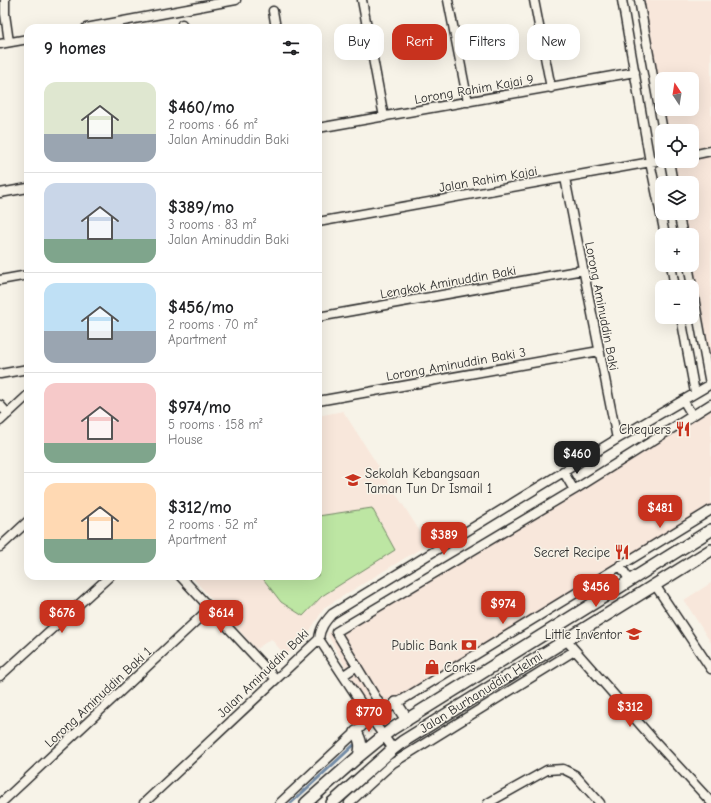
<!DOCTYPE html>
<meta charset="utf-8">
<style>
:root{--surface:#fff;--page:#f2f2f2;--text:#202124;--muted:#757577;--line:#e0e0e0;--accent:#c8321e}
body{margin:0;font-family:"Comic Neue",sans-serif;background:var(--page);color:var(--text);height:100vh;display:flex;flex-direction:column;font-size:15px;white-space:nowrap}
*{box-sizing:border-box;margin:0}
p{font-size:13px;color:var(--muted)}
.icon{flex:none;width:22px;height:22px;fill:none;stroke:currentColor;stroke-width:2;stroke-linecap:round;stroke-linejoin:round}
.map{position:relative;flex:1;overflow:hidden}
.drawer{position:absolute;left:24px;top:24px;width:298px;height:556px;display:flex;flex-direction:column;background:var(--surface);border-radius:12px;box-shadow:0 4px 16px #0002}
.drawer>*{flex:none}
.banner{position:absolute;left:334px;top:24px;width:317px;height:36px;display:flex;gap:8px}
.needle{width:26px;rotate:348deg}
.buttons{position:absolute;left:655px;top:72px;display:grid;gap:8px}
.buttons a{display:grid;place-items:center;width:44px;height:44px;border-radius:8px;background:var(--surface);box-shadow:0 4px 16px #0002;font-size:20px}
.price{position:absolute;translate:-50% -34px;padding:0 9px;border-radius:8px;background:var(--accent);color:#fff;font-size:13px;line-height:26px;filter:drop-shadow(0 1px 2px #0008)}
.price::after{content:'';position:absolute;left:50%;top:24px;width:12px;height:9px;margin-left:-6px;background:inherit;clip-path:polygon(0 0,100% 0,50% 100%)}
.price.on{background:#222;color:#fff}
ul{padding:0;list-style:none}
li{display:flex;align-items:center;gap:12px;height:100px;padding:0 20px}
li+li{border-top:1px solid var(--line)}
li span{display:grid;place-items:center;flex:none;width:112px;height:80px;border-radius:12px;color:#555}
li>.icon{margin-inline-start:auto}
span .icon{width:48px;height:48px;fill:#fffc;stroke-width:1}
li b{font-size:17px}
h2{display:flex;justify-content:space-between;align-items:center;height:48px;padding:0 20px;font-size:17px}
.chip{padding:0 14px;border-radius:12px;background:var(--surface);box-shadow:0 4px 16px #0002;font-size:14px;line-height:36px}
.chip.on{background:var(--accent);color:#fff}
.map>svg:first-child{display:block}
.built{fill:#f8e7db;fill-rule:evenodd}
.green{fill:#bde6a3;stroke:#748867}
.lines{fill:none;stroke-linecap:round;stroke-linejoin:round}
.stream{stroke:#6f89a5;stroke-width:3}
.minor-casing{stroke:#2b2b2b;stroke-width:11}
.secondary-casing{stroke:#2b2b2b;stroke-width:14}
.minor{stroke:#f7f3e8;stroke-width:8}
.secondary{stroke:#f7f3e8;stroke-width:11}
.labels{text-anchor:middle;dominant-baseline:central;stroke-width:3;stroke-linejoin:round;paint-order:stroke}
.street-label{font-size:13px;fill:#2b2b2b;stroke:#f7f3e8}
.poi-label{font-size:13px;fill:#2b2b2b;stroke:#f7f3e8;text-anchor:end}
</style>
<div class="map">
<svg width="711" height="803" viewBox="0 0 711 803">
<rect width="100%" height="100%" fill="#f7f3e8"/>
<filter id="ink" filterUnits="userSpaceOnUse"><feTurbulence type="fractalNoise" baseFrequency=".025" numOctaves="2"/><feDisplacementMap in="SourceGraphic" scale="8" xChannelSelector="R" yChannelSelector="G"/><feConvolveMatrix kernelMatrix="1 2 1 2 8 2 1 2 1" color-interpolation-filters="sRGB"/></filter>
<g filter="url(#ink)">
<!-- built -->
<path class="built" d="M640 0H711V384L692 265V235H683L678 213H692V183H673L669 161H692V131H663ZM662 79H692V109H662Z
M711 401V505L371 713 327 634Z
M343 411 428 544 325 607 304 640 285 655 271 639 256 649 191 576H318V416Z
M711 583V643L684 600Z"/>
<!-- green -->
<path class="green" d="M372 508 395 550 322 596 303 616 281 602 261 576H318V516Z"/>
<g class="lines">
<!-- stream -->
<path class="stream" d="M291 803 355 744"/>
<!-- minor casing -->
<g class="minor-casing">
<path id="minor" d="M5 0V14L9 42
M362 0 384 117
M448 0 468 102
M534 0 551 88
M622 0 650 162 665 235
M639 0 663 131
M273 11 276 28
M182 24 183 28
M86 28 236 0
M0 44 28 39
M318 128 635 72
M692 155 711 151
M669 161 673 183
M565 178 617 439
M0 193 28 188
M678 213 683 235
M318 222 662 160
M671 265 675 287
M688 265 710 384
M0 280 28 275
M318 317 583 270
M681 317 695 393
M0 374 28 369
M683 400 692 415
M318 401 599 351
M711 404 574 490 336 632 384 711 711 510
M0 405 8 414
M0 421 28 395
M563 471 574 490
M0 547 28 521
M620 565 630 581
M180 576 276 679
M655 585 711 669
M319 639 371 718 393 749
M566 640 652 738 711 802
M344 675 357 666
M0 676 110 576
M1 803 210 608
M144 803 319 639C320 628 325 622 332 614L617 439 711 384
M280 803 371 718
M349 803 393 763 574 651
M488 803 547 770 563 769 575 775 600 803"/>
</g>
<!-- secondary casing -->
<g class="secondary-casing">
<path id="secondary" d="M396 703 407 720
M356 732C361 741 362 746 359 756
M306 803 359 756 392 729 711 530
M332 803 393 749 402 742 711 550"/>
</g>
<!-- minor -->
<use href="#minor" class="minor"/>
<!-- secondary -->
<use href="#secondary" class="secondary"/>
</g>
</g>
<!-- icons -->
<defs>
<g id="restaurant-bare" transform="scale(1.2)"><path d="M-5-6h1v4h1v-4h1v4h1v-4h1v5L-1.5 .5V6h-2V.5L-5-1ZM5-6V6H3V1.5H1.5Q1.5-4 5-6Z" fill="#c8321e" stroke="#f7f3e8" stroke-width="2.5" paint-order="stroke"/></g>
<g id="school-bare" transform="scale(1.2)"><path d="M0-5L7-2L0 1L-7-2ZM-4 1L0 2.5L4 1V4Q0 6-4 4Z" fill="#c8321e" stroke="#f7f3e8" stroke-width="2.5" paint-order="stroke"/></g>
<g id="bank-bare" transform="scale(1.2)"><path d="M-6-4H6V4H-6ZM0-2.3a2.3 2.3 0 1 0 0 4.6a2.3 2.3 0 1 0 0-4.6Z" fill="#c8321e" stroke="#f7f3e8" stroke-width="2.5" paint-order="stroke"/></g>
<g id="shop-bare" transform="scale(1.2)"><path d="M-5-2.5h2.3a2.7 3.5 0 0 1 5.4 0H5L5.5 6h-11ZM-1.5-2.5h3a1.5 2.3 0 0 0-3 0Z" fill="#c8321e" stroke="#f7f3e8" stroke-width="2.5" paint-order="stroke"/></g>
</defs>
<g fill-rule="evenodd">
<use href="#restaurant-bare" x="683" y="429"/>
<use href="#school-bare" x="353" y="480"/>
<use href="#restaurant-bare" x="622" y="552"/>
<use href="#school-bare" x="634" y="634"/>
<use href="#bank-bare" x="469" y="645"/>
<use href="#shop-bare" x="432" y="667"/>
</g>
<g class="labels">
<!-- street labels -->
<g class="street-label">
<text transform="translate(474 89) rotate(-10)">Lorong Rahim Kajai 9</text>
<text transform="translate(488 179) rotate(-10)">Jalan Rahim Kajai</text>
<text transform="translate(448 282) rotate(-10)">Lengkok Aminuddin Baki</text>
<text transform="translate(602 306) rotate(79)">Lorong Aminuddin Baki</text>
<text transform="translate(456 364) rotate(-10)">Lorong Aminuddin Baki 3</text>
<text transform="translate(263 673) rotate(-44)">Jalan Aminuddin Baki</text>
<text transform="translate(481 692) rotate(-32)">Jalan Burhanuddin Helmi</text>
<text transform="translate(98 697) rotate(-43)">Lorong Aminuddin Baki 1</text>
</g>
<!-- poi labels -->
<g class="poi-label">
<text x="671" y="429">Chequers</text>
<text x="365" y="473" text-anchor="start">Sekolah Kebangsaan<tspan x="365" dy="15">Taman Tun Dr Ismail 1</tspan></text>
<text x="610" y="552">Secret Recipe</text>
<text x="622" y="634">Little Inventor</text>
<text x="457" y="645">Public Bank</text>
<text x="444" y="667" text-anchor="start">Corks</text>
</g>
</g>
</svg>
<div class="buttons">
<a><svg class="needle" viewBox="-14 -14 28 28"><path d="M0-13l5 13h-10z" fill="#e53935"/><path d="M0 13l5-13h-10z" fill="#757577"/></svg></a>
<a><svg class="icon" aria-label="locate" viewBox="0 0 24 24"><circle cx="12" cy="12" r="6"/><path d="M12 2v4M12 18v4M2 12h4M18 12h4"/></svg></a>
<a><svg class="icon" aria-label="layers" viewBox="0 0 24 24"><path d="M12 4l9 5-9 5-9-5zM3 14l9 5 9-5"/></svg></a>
<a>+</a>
<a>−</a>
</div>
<b class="price on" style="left:577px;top:475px">$460</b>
<b class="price" style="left:660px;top:529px">$481</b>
<b class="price" style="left:444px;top:556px">$389</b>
<b class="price" style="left:596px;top:608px">$456</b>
<b class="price" style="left:503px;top:625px">$974</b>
<b class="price" style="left:62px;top:634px">$676</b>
<b class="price" style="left:221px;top:634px">$614</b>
<b class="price" style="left:630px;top:728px">$312</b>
<b class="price" style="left:369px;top:733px">$770</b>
<div class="banner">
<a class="chip">Buy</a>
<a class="chip on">Rent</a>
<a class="chip">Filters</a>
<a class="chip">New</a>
</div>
<section class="drawer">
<h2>9 homes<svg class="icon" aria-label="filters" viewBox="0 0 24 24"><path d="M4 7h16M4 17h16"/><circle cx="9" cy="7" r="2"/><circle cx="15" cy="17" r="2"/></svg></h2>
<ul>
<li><span style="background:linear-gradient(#dfe7d0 65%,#9aa5b1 0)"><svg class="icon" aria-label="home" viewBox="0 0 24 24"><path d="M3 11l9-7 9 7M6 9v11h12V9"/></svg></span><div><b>$460/mo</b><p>2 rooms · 66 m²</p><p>Jalan Aminuddin Baki</p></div></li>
<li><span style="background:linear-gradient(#c9d6e8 70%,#7fa58c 0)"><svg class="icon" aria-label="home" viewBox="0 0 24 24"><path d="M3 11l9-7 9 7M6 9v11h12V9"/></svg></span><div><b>$389/mo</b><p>3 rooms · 83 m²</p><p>Jalan Aminuddin Baki</p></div></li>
<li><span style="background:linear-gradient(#bfe0f5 60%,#9aa5b1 0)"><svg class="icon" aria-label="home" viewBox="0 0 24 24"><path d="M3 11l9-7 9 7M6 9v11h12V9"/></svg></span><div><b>$456/mo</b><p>2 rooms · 70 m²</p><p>Apartment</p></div></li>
<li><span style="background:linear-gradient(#f6c9c9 75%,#7fa58c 0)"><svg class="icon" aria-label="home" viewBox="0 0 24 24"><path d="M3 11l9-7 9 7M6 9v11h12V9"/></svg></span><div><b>$974/mo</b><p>5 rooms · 158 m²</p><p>House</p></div></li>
<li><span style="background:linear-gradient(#ffd9b3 70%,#7fa58c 0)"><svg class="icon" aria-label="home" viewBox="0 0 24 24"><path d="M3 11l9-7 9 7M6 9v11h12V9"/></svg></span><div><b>$312/mo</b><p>2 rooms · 52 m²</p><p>Apartment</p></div></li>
</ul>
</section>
</div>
